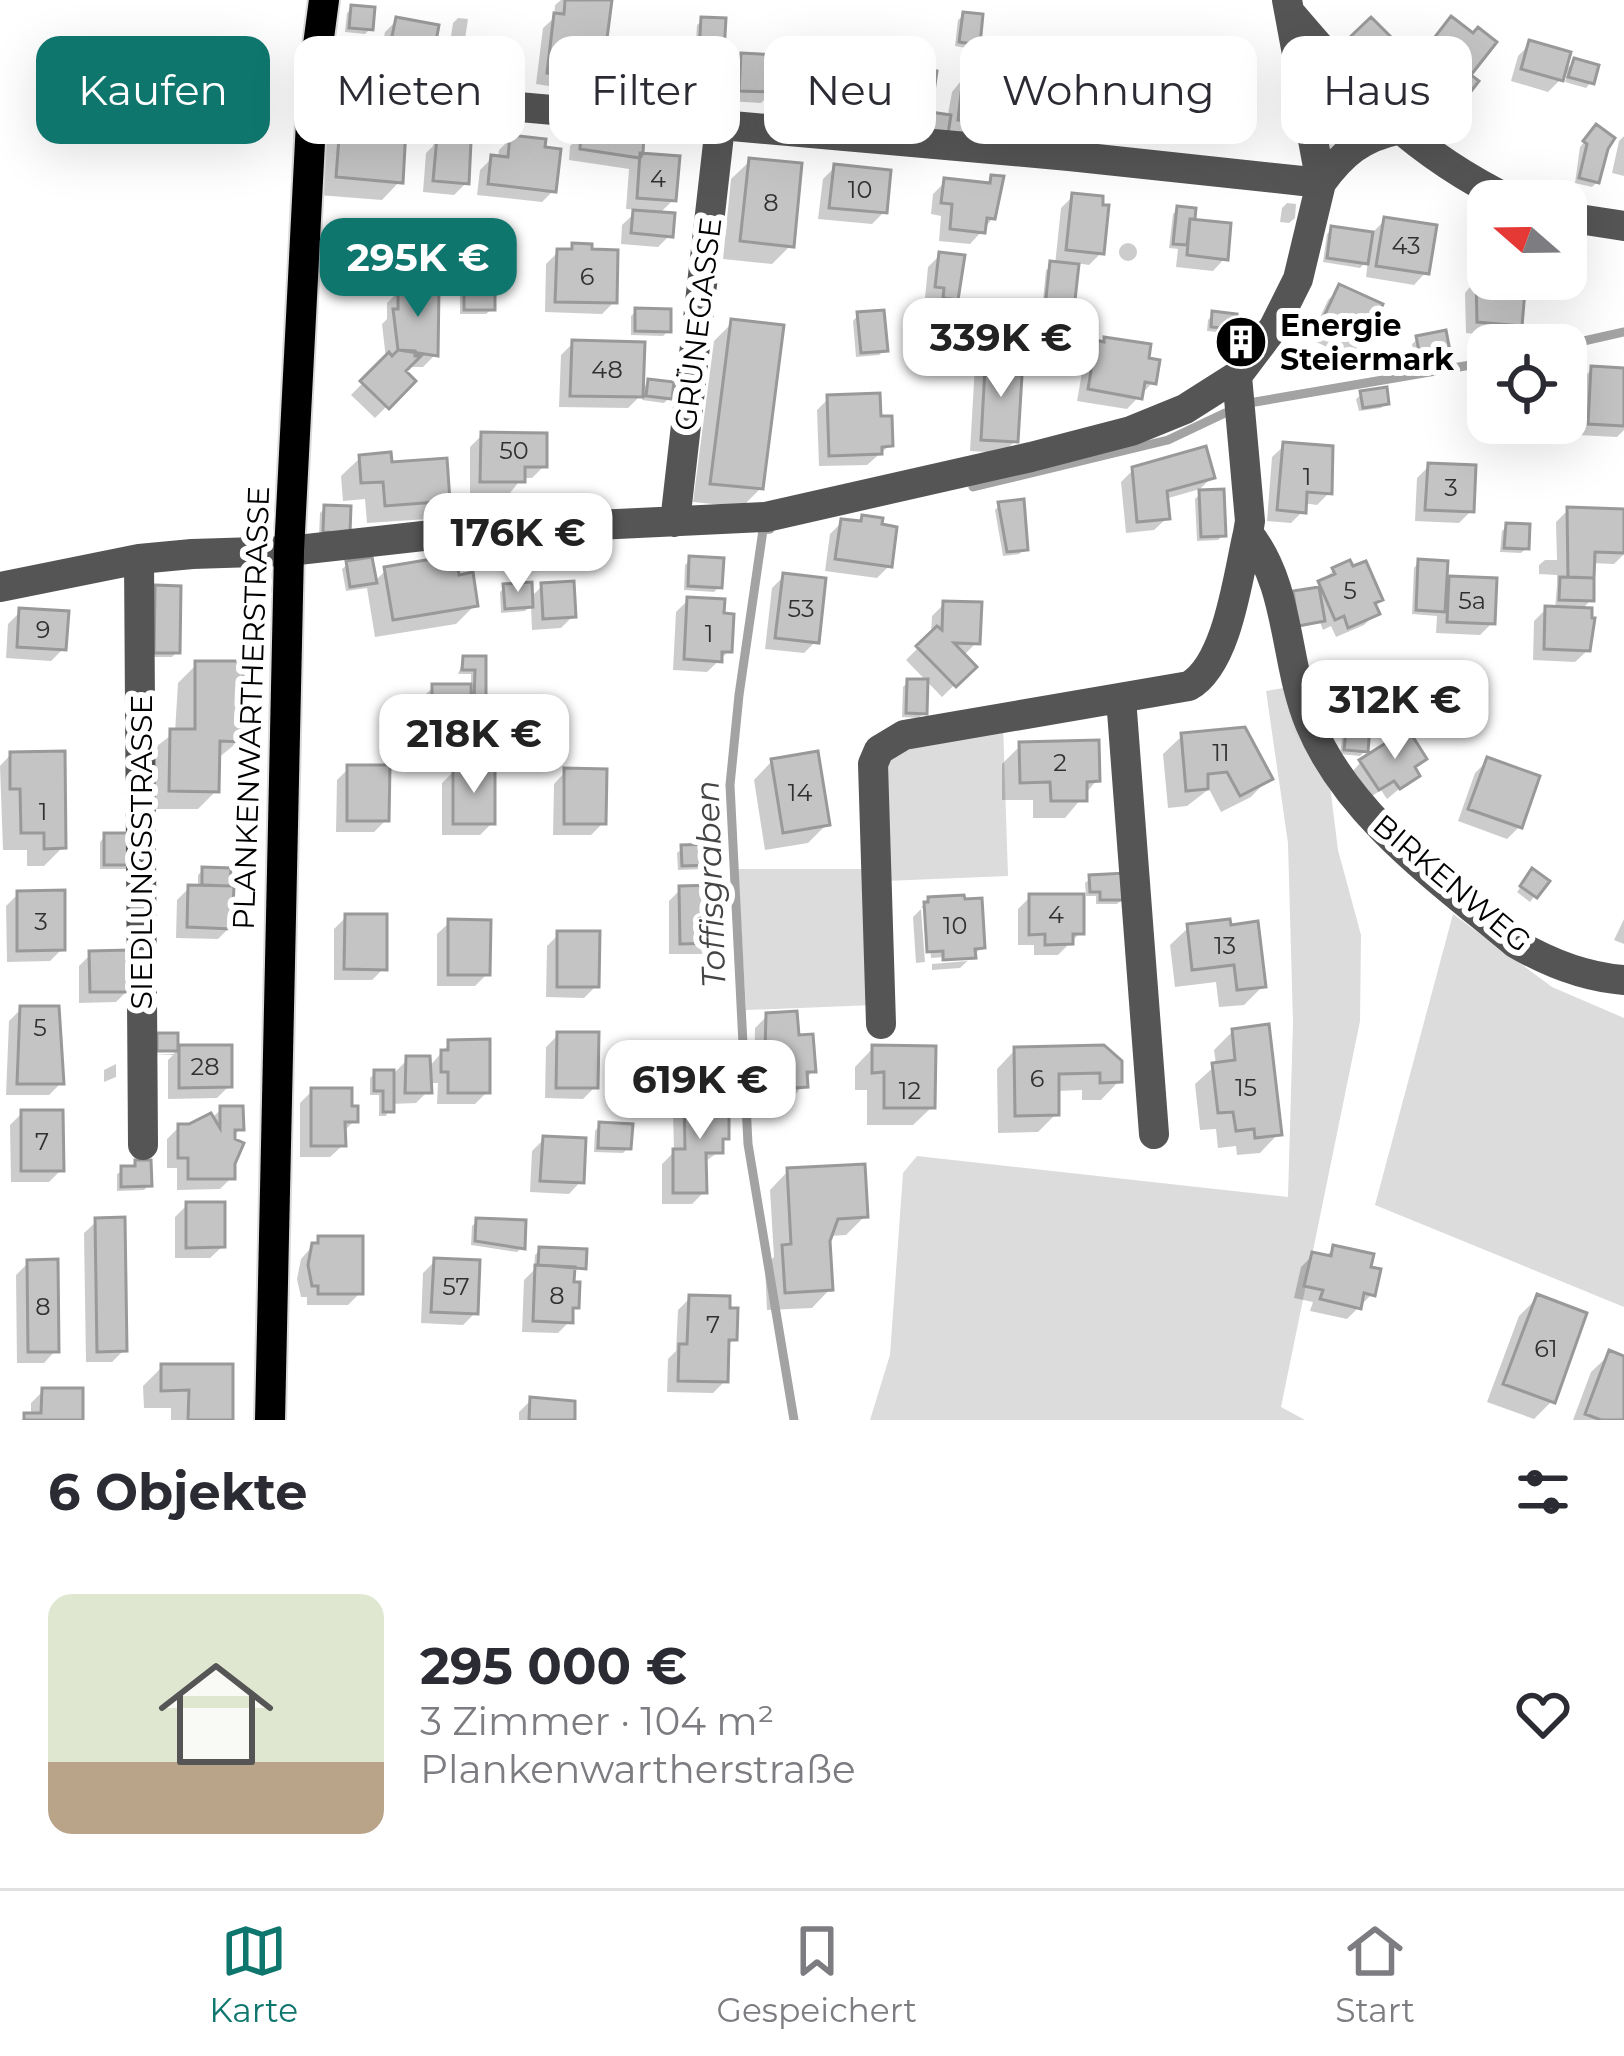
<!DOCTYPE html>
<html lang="de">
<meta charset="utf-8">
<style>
:root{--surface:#fff;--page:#f2f2f3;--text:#2b2b33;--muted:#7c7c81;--line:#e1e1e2;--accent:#0f766e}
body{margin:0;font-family:Montserrat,sans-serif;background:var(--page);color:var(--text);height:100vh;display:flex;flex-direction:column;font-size:45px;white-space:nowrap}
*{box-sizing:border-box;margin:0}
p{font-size:39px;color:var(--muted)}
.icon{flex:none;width:66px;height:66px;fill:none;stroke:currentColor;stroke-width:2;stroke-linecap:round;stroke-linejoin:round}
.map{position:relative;height:1420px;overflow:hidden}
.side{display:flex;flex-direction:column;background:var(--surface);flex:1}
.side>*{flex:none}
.hud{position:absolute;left:36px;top:36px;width:1554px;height:108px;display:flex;gap:24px}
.needle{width:78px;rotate:290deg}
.tools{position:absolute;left:1467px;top:180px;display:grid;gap:24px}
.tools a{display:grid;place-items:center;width:120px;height:120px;border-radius:24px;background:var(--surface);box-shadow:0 12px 48px #0002;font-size:60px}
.price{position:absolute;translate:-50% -102px;padding:0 27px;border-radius:24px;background:#fff;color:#222;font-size:39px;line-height:78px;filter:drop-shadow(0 3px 6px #0008)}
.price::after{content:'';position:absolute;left:50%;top:72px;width:36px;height:27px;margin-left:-18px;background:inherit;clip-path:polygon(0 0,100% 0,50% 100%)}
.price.on{background:var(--accent);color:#fff}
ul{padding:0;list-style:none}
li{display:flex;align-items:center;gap:36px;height:300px;padding:0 48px}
li span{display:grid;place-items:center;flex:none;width:336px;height:240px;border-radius:24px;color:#555}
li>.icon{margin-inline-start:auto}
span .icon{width:144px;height:144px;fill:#fffc;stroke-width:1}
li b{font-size:51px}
h2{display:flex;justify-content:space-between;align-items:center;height:144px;padding:0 48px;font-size:51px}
.pill{padding:0 42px;border-radius:24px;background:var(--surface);box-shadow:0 12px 48px #0002;font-size:42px;line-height:108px}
.pill.on{background:var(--accent);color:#fff}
.dock{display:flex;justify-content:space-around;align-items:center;height:168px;border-top:3px solid var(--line);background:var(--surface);font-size:33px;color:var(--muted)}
.dock a{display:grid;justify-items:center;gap:6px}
.dock .on{color:var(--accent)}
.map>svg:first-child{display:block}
.green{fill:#dcdcdc}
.shadow{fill:#0003}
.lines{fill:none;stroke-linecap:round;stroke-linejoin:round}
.stream{stroke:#a3a3a3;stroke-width:9}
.building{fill:#c4c4c4;stroke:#999;stroke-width:3}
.major-casing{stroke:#dbdbdb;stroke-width:34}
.minor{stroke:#555;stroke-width:30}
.major{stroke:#000;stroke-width:30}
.labels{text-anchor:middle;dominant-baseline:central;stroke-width:12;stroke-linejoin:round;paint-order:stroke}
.number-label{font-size:24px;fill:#313131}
.street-label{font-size:30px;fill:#000;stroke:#fff}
.poi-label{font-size:30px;font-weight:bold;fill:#000;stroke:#fff;text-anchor:start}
.water-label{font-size:33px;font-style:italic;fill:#444;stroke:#fff}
</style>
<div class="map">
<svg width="1624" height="1420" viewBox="0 0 1624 1420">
<rect width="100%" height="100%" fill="#fff"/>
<!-- green -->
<path class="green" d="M1292 15 1382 112 1321 183Z
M1296 686 1320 706 1338 850 1361 935 1360 1021 1281 1407 1305 1420H870L890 1355 903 1173 917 1156 1288 1197 1293 1022 1288 843 1266 691Z
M1003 724 1008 876 885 881 883 765 889 754Z
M738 869H869L874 1005 746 1010Z
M1453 914 1552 987 1624 1018V1307L1375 1205Z"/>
<!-- shadow -->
<path class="shadow" d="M561 0H609L603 45 591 57 572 54 569 72 604 76 558 109 561 88 536 84 543 28 554 18 555 5Z
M352 8 370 29 365 34 345 32 347 13Z
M964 15 977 43 971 49 955 46 958 20Z
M458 18 468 19 465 39 459 44 450 43 453 23Z
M397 20 428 67 416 79 377 72 385 32Z
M703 20 719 87 714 92 693 91 697 25Z
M1371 21 1404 54 1377 80 1366 69 1361 73 1340 52Z
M1440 32 1472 37 1464 96 1452 108 1432 92 1439 84 1414 65Z
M1530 44 1562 74 1574 61 1591 82 1586 88 1565 82 1567 73 1548 92 1511 81 1518 56Z
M1194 45 1226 76 1214 88H1173V68Z
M743 56 773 91 761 103 728 101 731 68Z
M864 64 928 111 921 118 918 141 920 123 902 121 896 126 865 122 866 116 856 114 830 129 832 107 838 102 848 104 851 76Z
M973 66 1004 124 992 136 945 131 952 92Z
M1042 105 1060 127 1054 132 1035 130 1037 110Z
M353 108 400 181 382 200 318 195 322 147Z
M447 122 466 183 454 195 423 192 426 153 433 146 434 134Z
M1592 133 1597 182 1592 187 1575 183 1580 147Z
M582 134 640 156 673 200 658 215 670 235 658 247 621 244 622 225 638 210 626 209 629 169 569 160 570 146Z
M1624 136V176L1612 173 1619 141Z
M511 138 554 190 542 202 477 195 480 170 492 158 498 159 499 150Z
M750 161 791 245 772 264 723 259 731 179Z
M835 167 884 212 872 224 818 219 823 179Z
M992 178 993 218 982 231 970 244 939 241 941 216 931 214 933 194 945 182 985 185Z
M1073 196 1101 253 1089 265 1076 263 1072 308 1066 313 1042 311 1046 270 1055 265 1061 208Z
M1287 203 1296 204 1295 218 1289 223 1280 222 1282 208Z
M1178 209 1193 210 1192 222 1225 258 1213 271 1176 267 1178 249 1169 248 1173 214Z
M1385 220 1426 272 1414 285 1366 277 1368 260 1360 268 1323 262 1327 234 1333 229 1373 232Z
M1119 252a9 9 0 1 1 18 0a9 9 0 1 1-18 0Z
M573 246 614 302 602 314 545 312 546 264 558 252H567Z
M940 255 955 298 943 310 933 309 934 299 925 298 928 267Z
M465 271 492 309 486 314H460V276Z
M1483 271 1488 272V279H1523L1519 325 1507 337 1466 333 1465 293Z
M1340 288 1360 345 1348 357 1310 339 1328 300Z
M399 291 435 355 423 367H406L402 371 412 381 375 418 351 395 386 359 382 324 387 319V303Z
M636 311 668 331 663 336 631 335V316Z
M1213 314 1232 328 1227 333 1207 331 1208 320Z
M858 315 885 350 879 355 856 357 853 321Z
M732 323 761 488 742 507 693 502 714 341Z
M1235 337H1245V349L1240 354H1229L1230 342Z
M1418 339 1448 355 1443 360 1416 365 1412 344Z
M1106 340 1145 361 1153 382 1127 409 1077 401 1085 356Z
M573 343 640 391 649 382 669 398 664 403 642 400 643 393 628 408 559 407 561 355Z
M987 353 1004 377 1015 441 1003 453 970 451 975 365Z
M1592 369 1624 371V430L1617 437 1578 435 1580 381Z
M1362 394 1386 403 1381 408 1359 411 1356 399Z
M829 398 890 445 867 465 819 466 817 410Z
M482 435 544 466 532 478H522L510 493H470V447Z
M1285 445 1329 493 1317 505 1303 503V511L1291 523 1267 521 1272 457Z
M360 458 389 465 447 500 428 519 367 523 365 499 343 501 341 476Z
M1429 466 1471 511 1459 523 1415 521 1417 478Z
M1133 470 1212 477 1200 489 1165 499 1167 518 1154 530 1126 533 1121 482Z
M1201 493 1223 535 1218 540 1197 541 1195 499Z
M1000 505 1025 549 1019 554 1003 556 995 510Z
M325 508 347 531 319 536 320 513Z
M1568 510 1624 512V554L1614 564 1591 563V600L1580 611 1588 650 1575 662 1533 660 1534 621 1546 609 1555 610 1557 584V575L1539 574V565L1545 560H1557L1556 522Z
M863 518 889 566 877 578 825 571 830 534 842 522 857 524Z
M1507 526 1526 548 1521 553 1500 552 1502 531Z
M691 559 719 587 714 592 684 590 685 565Z
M1419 562 1444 585 1450 579 1492 623 1480 635 1436 633 1437 616 1412 614 1414 568Z
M348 564 374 582 386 570 457 578 475 605 456 624 375 637 367 588 346 591 342 569Z
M1334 570 1379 599 1373 605 1376 613 1364 625 1336 637 1331 626 1323 630 1320 622 1294 629 1313 591Z
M784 576 816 641 804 653 765 649 772 588Z
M542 586 573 616 561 628 532 630 531 606 525 611 501 613 500 592 505 587 530 598Z
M156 588 177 652 172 657H150L151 594Z
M688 600 721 616 729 651 707 672 673 670 676 612Z
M944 604 977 642 963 656 973 667 942 697 906 660 931 635 932 616Z
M20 612 63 649 51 661 6 658 8 624Z
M464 659H483V701L478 706H469V729L457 742H421V699L433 687H471V674H458Z
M197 664 240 696 250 712 239 723V741L217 759 216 791 198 809H151L152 750 175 732 178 683Z
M908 682 924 712 919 718 902 717 903 687Z
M1348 727 1365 751 1360 756 1340 754 1343 732Z
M1182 736 1269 778 1251 797 1221 812 1209 789 1187 806 1168 808 1163 754Z
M1021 745 1097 780 1065 818H1033V800H1002V764Z
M11 754 63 847 44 866H27V850H3L0 766Z
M1423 759 1413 769 1416 775 1387 799 1381 790 1366 800 1350 774 1361 762Z
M772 761 827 824 808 843 765 850 754 780Z
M1487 761 1519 827 1507 839 1458 821 1475 773Z
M349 768 386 820 374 832H336L337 780Z
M454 771 492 823 480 835H442V783Z
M566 771 603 823 591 835H553L554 784Z
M105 836 131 863 126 869H100V842Z
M683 848 708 864 703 869 678 870 677 853Z
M203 870 228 871 230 927 218 939 176 938 177 900 189 888H198V875Z
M1528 877 1545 882 1530 902 1517 892Z
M1091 878 1123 899 1117 904H1096V896H1086L1085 883Z
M681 889 716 942 704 954H669V901Z
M18 894 62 949 50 961 7 962 6 906Z
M1030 897 1081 932 1058 955H1034V945H1018V909Z
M929 900 982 947 960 968 932 970V964L967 961 973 955 931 958 927 908H921Z
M921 909 925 962 916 963 913 917Z
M346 917 384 968 372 980H334V929Z
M1624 919V944L1614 940Z
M450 922 487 974 475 986H437V934Z
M1189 927 1263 986 1244 1005 1219 1007 1216 982 1175 987 1170 945Z
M559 934 596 986 584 998 546 997 547 946Z
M91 954 128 990 116 1002 79 1003V966Z
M21 1009 61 1083 49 1095H6L9 1021Z
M767 1016 796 1038 813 1070 793 1098 754 1100 755 1028Z
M1233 1031 1278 1134 1260 1153 1237 1155 1236 1146 1218 1148 1216 1129 1200 1130 1195 1084 1216 1065 1214 1050Z
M558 1035 595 1087 583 1099 545 1098 546 1047Z
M175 1036V1053L180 1048 229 1086 217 1098 168 1099V1060L173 1055 153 1054H174Z
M450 1043 487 1092 475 1104H437L438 1083H428V1091L416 1103 391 1104 386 1116H379V1095H370V1078L375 1073H394L408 1059 428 1068Z
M873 1048 932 1107 913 1125H867V1090H855V1067Z
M1103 1048 1119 1081 1101 1100H1082V1090L1056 1091V1114L1038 1132 998 1133 997 1069 1015 1050Z
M116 1064V1077L104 1082V1070Z
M312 1091 349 1109 355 1120 342 1133 343 1145 330 1157H300V1103Z
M685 1100 726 1137 720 1143V1151L703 1163 704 1192 692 1204H662V1164L674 1152 673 1112Z
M221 1109 241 1128 232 1137V1177L220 1189 177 1190V1168H167V1139L179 1127 211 1119Z
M22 1113 61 1170 49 1182H11L10 1125Z
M600 1125 628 1148 623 1153 594 1152 595 1131Z
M544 1139 581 1181 569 1194 530 1192 532 1151Z
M136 1163 149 1185 144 1190 117 1191V1174Z
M788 1171 865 1216 846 1235 829 1236 830 1289 812 1308 767 1310 765 1266 774 1257 770 1190Z
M187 1205 223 1246 210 1258H175V1217Z
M97 1221 124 1350 112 1362H86L84 1233Z
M477 1221 522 1247 517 1252 471 1245 472 1226Z
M319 1239 360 1293 348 1305H307V1297H301L297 1279 301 1259Z
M1334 1248 1372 1294 1347 1319 1310 1311 1313 1302 1294 1298 1301 1267 1313 1255 1325 1257Z
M540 1250 583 1267 572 1272 576 1307 570 1313V1321L558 1333 522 1332 524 1280 534 1270 535 1255Z
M435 1261 475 1313 463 1325 421 1323 423 1273Z
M28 1263 56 1350 44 1363H17L16 1275Z
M690 1298 734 1339 726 1347 725 1381 713 1393 667 1392 668 1359 676 1351 678 1310Z
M1537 1298 1552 1401 1534 1419 1487 1402 1519 1316Z
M1610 1354 1624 1359V1420H1573L1591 1372Z
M162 1367H230V1420H171V1408H144L143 1386Z
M43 1391H80V1420H21L31 1416V1403Z
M531 1400 572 1404V1420H519V1412Z"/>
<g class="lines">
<!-- stream -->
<path class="stream" d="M1566 345 1624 332
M1255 402 1488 362
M973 487 1168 440 1225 413
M770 529 763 530 739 695 730 785 748 1144 794 1420"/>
</g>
<!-- building -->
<path class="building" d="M565 0H612L606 46 576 43 571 77 547 73 554 13 564 14Z
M351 5 375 7 373 30 349 28Z
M963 12 983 14 980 45 959 42Z
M1451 16 1473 33 1478 27 1497 42 1471 75 1479 81 1466 98 1442 79 1448 70 1424 51Z
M396 17 439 25 431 69 387 60Z
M701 17 726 18 722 88 697 87Z
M1371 17 1408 54 1390 71 1379 59 1375 64 1349 38Z
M1529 40 1571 52 1563 81 1521 69Z
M1193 42H1224L1225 51H1229V78L1184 77V52H1193Z
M741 53 778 55 776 92 739 91Z
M1574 58 1599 65 1594 84 1568 77Z
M862 60 937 71 931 112 912 109 911 116 876 111V105L857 102Z
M972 63 1006 67 1004 81 1011 82 1007 125 958 120 963 77 971 78Z
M572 69 608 73 604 102 569 97Z
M837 99 860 103 857 127 834 125Z
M1041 102 1065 104 1063 128 1038 126Z
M352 105 407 110 403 183 336 177 340 125 350 126Z
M924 111 951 115 947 140 922 137Z
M445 119 472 121 469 184 433 181 437 137 443 138Z
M1596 124 1615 138 1608 149 1599 183 1579 178 1587 144 1583 141Z
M595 129 644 133 643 153 640 158 580 149 581 131Z
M510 135 546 139 545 147 561 149 556 192 488 184 491 155 508 157Z
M640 153 680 156 676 201 637 198Z
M749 158 802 163 794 247 740 241Z
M834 164 891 170 887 213 829 208Z
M991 175 1004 176 995 219 987 218 985 233 950 229 952 204 941 203 944 178 990 183Z
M1072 193 1103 196V205H1109L1104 254 1066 250Z
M1177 206 1196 208 1195 219H1190L1187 245 1173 244Z
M633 210 675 213 673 237 631 233Z
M1384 217 1437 225 1429 274 1376 266Z
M1190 219 1231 223 1228 260 1187 255Z
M1331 226 1373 232 1368 264 1327 258Z
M572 243 592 244V249L618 250 617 303 555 302 557 249H572Z
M939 252 965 255 958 300 943 298 944 288 935 287Z
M1050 261 1079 264 1074 309 1045 307Z
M464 268H495V310H464Z
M1482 268 1488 269V279H1526L1522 326 1477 322 1476 278 1481 279Z
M1339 284 1383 304 1363 347 1319 327Z
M398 288H439L438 356 398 350 393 309H398Z
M635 308 671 309V332L635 331Z
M884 310 888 351 861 353 857 312Z
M1212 311 1237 314 1235 329 1211 327Z
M731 319 784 325 763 489 710 484Z
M1446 330 1451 356 1421 362 1416 336Z
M1104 337 1151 344 1149 358 1160 360 1156 384 1145 382 1142 399 1088 389 1096 340 1104 342Z
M572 340 645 342 643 397 570 396Z
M398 350 415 351V356H421L406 371 416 381 389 409 360 381 389 352 392 356Z
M986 350 1009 352 1007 374 1022 375 1018 442 981 440Z
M1591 366 1624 368V426L1588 424Z
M648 379 674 382 672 399 646 396Z
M1387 387 1389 404 1363 408 1360 391Z
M880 393 881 416H892L893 446 882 447V454L829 456 827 395Z
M481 432 547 433V467H525V482H480Z
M1283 442 1333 446 1332 494 1307 492 1306 513 1277 510Z
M1206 446 1215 478 1167 491 1170 519 1137 522 1132 467Z
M391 452 392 462 447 458 450 501 385 506 383 482 361 483 359 455Z
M1428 463 1476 465 1474 512 1425 510Z
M1224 489 1226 536 1201 537 1199 490Z
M1024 499 1028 550 1007 552 998 502Z
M324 505 351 506 350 533 323 532Z
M1567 507 1624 509V553L1595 552 1594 578 1568 577Z
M862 515 883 518 882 524 897 527 892 567 835 559 841 519 861 521Z
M1506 523 1530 524 1529 549 1504 548Z
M456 555 459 575 473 572 478 606 393 620 384 567Z
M689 556 724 558 722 588 688 586Z
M372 557 377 583 350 587 346 561Z
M1418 559 1448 561 1445 612 1416 610Z
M1350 560 1353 566 1366 561 1383 600 1375 603 1380 614 1348 628 1344 616 1335 620 1318 581 1335 574 1332 568Z
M783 573 826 578 819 643 775 638Z
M1449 576 1497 578 1495 624 1447 622Z
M1560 577 1594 578V601L1559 600Z
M574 581 576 617 543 619 541 583Z
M532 582 533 607 505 609 503 584Z
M155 585 181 586 180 653H154Z
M1319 587 1325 621 1298 626 1293 591Z
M687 597 725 599 724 613 734 614 732 652H722V662L684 659Z
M943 601 982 602 980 644 954 643 977 667 956 687 916 646 937 626 942 630Z
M1545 606 1592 608V618H1595L1590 651 1544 649Z
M19 608 69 611 66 650 17 647Z
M463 656H486V702H474L475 670H462Z
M195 661H243V693H254L253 713H243L242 742 220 741 219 792 169 791 170 729H195Z
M907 679H928L927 714 906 713Z
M432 684H471L472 731H432Z
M1347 723 1370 726 1368 752 1344 750Z
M1245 727 1273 779 1240 796 1227 772 1208 774V789L1186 791 1181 733Z
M1408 729 1427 759 1415 767 1420 776 1400 789 1394 781 1379 790 1359 760Z
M1099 740 1100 781 1087 782V801H1051L1050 782 1020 783 1019 742Z
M65 751 66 848 44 849V833H21L20 789H10V752Z
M818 751 830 825 783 833 771 759Z
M1487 757 1540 776 1522 828 1468 809Z
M347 765H390L389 821H347Z
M453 768H495V824H453Z
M564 768 607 769 606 824H564Z
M104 833H133L134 865H104Z
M711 844V865L682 866 681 845Z
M202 867 231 868 230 886 202 885Z
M1532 868 1550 881 1537 898 1520 886Z
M1126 873V900H1100V892H1090L1089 875Z
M188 885 234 886 232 929 187 927Z
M718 885 719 943 680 944 679 886Z
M65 890V950L17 951V891Z
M1029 894H1084V934H1073V944L1045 945V934L1029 935Z
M964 895 965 899 982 898 985 948 975 949 976 958 943 960V951L927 952 924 902H928V897Z
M345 914H387V970L344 969Z
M448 919 491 920 490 975H448Z
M1230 919 1231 925 1258 921 1266 987 1237 990 1234 965 1192 970 1187 924Z
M557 931H600L599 987H557Z
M130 950 131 992H90L89 951Z
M20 1006H59L64 1084H17Z
M797 1011 799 1035 813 1034 816 1072H807L808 1087 764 1090 766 1013Z
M1269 1024 1282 1135 1255 1138 1254 1129 1236 1131 1233 1112 1218 1113 1212 1063 1235 1060 1232 1029Z
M557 1032H599L598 1088H556Z
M157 1033H178V1051H157Z
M490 1039V1093H448V1072H441V1050H448V1040Z
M179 1045H232V1087L179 1088Z
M872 1045 936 1046 935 1108H884V1072L872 1073Z
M1104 1045 1122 1061V1082L1100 1083V1073L1059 1074V1115L1015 1116 1014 1047Z
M406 1056H430L432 1093H405Z
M374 1070H394V1112H383V1091H374Z
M311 1088H352V1106H358V1122H345L346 1146H311Z
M722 1096V1108H729V1139H723V1153H706L707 1193H673V1149H685L684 1097Z
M220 1106H243L244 1130H235V1139L244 1143 235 1164V1179H188V1158H178V1124H189L211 1113 220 1128Z
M21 1110H63L64 1171H21Z
M599 1122 633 1124 631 1149 598 1148Z
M543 1136 586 1138 584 1183 540 1181Z
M135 1160H151L152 1186 121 1187V1166H135Z
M865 1164 868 1217 838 1219 830 1241 833 1290 785 1293 782 1245 791 1244 787 1168Z
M186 1202H225V1247L186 1248Z
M125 1217 127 1351 97 1352 95 1218Z
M476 1218 526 1220 525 1249 475 1241Z
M318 1236H363V1294H318V1286H312L308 1265 312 1243H318Z
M1333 1245 1374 1254 1371 1267 1381 1269 1375 1296 1364 1293 1361 1309 1320 1299 1323 1290 1304 1286 1312 1252 1331 1256Z
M539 1247 587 1249 586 1269 538 1265Z
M434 1258 480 1260 478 1314 431 1312Z
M58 1259 59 1352H28L27 1260Z
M535 1265 575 1267 574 1282H580L579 1308H573V1323L533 1321Z
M1537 1294 1587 1313 1555 1403 1503 1384Z
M689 1295 730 1296V1308H738L737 1340H729L728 1382 678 1381 679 1344H687Z
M1609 1350 1624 1356V1420H1601L1585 1414Z
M161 1364H233V1420H188L189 1390 161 1391Z
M42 1388H83V1420H24V1413H41Z
M530 1397 575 1401V1420H529Z"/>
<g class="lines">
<!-- major casing -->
<g class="major-casing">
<path id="major" d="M270 1420 289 551 313 83 324 0"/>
</g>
<!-- minor -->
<path class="minor" d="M1292 15C1362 97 1413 153 1512 201
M313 83 429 99 1069 156 1321 183C1342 154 1362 137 1397 130
M1566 217 1624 226
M1237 376 1250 521 1248 533C1291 586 1284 662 1310 724 1348 816 1441 881 1515 943 1549 963 1585 977 1624 980
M675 522 720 126
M139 559 143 1145
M0 587 139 559 192 554 289 551 468 531 766 517 1031 457 1131 431 1185 409 1237 376 1274 327 1298 279 1321 183 1287 0
M1121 698 1154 1134
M881 1024 873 764 879 750 904 735 1189 686C1228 664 1238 575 1248 533"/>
<!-- major -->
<use href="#major" class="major"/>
</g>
<!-- icons -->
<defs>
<g id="building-disc" transform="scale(2.7)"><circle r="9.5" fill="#000" stroke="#fff"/><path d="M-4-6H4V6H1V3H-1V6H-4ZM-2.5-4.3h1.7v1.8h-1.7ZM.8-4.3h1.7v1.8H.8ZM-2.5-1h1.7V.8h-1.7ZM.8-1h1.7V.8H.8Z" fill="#fff"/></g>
</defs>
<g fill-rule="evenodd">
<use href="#building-disc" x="1241" y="342"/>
</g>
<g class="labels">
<!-- number labels -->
<g class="number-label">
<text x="658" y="178">4</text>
<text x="860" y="189">10</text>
<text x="771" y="202">8</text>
<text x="1406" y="245">43</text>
<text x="587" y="276">6</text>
<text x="607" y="369">48</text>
<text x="514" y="450">50</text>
<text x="1307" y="476">1</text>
<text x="1451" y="487">3</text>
<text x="1350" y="590">5</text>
<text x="1472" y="600">5a</text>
<text x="801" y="608">53</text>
<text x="43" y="629">9</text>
<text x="709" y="633">1</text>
<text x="1221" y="752">11</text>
<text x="1060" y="762">2</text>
<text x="800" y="792">14</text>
<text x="43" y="811">1</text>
<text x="1056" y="914">4</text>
<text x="41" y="921">3</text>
<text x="955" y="925">10</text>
<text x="1225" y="945">13</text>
<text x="40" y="1027">5</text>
<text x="205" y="1066">28</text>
<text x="1037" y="1078">6</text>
<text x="1246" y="1087">15</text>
<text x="910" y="1090">12</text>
<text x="42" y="1141">7</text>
<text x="456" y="1286">57</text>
<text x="557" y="1295">8</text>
<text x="43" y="1306">8</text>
<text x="713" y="1324">7</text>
<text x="1546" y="1348">61</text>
</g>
<!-- street labels -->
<g class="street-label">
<text transform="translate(698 324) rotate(-83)">GRÜNEGASSE</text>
<text transform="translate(251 708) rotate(-88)">PLANKENWARTHERSTRASSE</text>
<text transform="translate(141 852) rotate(-90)">SIEDLUNGSSTRASSE</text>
<text transform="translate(1452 883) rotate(40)">BIRKENWEG</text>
</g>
<!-- poi labels -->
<g class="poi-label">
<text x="1280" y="325">Energie<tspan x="1280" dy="34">Steiermark</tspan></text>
</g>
<!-- water labels -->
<g class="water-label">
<text transform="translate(710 884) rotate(-92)">Toffisgraben</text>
</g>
</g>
</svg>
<div class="tools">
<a><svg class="needle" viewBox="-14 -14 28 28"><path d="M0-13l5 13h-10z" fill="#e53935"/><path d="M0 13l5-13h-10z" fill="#7c7c81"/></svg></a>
<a><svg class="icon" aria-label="locate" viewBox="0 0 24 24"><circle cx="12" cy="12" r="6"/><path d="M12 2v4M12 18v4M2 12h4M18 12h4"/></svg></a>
</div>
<b class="price on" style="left:418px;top:320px">295K €</b>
<b class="price" style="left:1001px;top:400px">339K €</b>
<b class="price" style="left:518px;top:595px">176K €</b>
<b class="price" style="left:1395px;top:762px">312K €</b>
<b class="price" style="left:474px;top:796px">218K €</b>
<b class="price" style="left:700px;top:1142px">619K €</b>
<div class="hud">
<a class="pill on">Kaufen</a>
<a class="pill">Mieten</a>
<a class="pill">Filter</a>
<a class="pill">Neu</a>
<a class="pill">Wohnung</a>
<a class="pill">Haus</a>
</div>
</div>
<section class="side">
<h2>6 Objekte<svg class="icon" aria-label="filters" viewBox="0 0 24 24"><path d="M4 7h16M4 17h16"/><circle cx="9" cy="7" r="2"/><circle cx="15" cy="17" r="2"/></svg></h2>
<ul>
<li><span style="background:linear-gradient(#dfe7d0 70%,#b9a48a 0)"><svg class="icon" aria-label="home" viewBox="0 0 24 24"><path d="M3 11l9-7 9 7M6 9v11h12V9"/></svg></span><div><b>295 000 €</b><p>3 Zimmer · 104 m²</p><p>Plankenwartherstraße</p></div><svg class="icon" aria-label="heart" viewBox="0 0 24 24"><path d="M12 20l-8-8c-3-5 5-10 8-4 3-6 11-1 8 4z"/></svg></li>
</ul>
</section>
<nav class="dock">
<a class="on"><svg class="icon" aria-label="map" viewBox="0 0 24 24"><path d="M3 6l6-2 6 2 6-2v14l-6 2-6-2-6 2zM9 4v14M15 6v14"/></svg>Karte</a>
<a><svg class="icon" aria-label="saved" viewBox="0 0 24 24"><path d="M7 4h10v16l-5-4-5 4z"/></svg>Gespeichert</a>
<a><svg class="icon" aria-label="home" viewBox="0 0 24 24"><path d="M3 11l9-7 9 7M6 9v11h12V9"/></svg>Start</a>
</nav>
